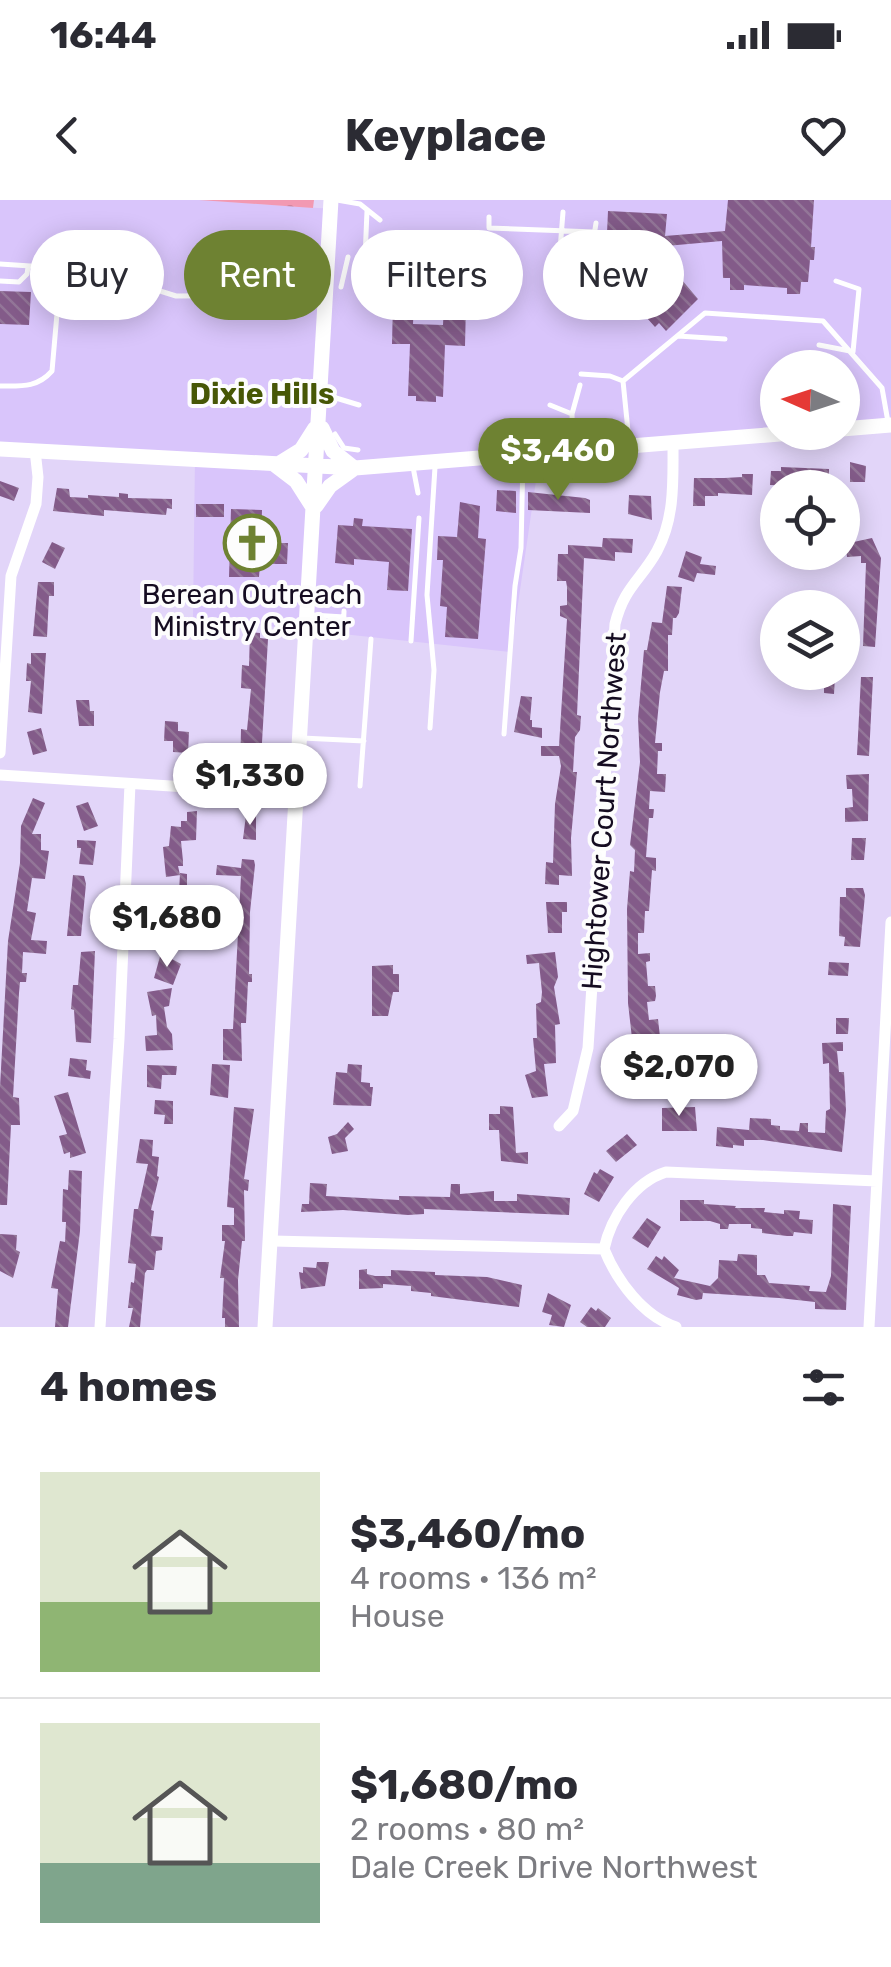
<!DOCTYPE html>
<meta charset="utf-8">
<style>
:root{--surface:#fff;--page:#f7f7f7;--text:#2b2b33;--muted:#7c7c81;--line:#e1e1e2;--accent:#6e8232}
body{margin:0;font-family:Rubik,sans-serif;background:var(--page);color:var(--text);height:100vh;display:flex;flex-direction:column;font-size:38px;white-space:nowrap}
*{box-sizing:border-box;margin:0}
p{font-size:32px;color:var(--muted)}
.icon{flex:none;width:55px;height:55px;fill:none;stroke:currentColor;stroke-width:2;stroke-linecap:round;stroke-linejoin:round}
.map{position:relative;height:1127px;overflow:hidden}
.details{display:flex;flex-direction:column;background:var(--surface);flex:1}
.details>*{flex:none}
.hud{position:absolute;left:30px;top:30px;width:832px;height:90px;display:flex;gap:20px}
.needle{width:65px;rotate:273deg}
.controls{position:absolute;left:760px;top:150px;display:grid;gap:20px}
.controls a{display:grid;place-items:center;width:100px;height:100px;border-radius:50%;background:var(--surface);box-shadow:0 5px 25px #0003;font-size:50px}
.price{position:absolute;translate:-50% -85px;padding:0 22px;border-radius:35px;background:#fff;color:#222;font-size:32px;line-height:65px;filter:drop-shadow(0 2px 5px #0008)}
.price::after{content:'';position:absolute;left:50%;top:60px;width:30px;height:22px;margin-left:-15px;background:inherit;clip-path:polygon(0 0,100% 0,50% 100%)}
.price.on{background:var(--accent);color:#fff}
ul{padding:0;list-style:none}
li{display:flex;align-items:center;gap:30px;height:250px;padding:0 40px}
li+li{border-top:2px solid var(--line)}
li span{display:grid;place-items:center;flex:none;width:280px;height:200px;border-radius:0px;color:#555}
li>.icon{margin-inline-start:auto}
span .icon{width:120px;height:120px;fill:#fffc;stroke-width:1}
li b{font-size:42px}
h2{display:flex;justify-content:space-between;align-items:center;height:120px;padding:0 40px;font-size:42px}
.chip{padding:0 35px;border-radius:45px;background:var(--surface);box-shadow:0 5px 25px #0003;font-size:35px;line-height:90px}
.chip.on{background:var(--accent);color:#fff}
.status{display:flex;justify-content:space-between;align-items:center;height:70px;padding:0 50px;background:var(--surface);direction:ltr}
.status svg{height:28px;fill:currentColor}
header{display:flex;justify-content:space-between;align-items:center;height:130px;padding:0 40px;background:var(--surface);font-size:45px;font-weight:700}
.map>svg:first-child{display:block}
.built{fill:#d9c5fb}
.cemetery{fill:url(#cemetery-stones)}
.building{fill:url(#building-back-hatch)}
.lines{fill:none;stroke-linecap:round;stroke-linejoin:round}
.service{stroke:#fff;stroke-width:5}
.minor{stroke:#fff;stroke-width:11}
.secondary{stroke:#fff;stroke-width:15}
.labels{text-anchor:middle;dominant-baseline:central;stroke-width:8;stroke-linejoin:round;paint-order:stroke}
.poi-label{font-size:28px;fill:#150c21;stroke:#fdfdfd}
.street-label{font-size:28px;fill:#150c21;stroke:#fdfdfd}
.neighbourhood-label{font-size:30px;font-weight:bold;fill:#475706;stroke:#fdfdfd}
</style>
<div class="status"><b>16:44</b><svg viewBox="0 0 49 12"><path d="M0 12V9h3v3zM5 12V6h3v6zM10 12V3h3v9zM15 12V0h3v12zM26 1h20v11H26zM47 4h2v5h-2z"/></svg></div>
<header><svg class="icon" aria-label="back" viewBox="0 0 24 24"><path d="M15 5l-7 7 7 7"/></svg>Keyplace<svg class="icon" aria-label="heart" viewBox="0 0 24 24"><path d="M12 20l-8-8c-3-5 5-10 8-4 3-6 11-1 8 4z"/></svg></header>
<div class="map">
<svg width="891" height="1127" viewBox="0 0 891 1127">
<defs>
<pattern id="cemetery-stones" width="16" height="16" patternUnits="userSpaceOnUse" patternTransform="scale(2.5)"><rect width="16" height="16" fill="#f299b2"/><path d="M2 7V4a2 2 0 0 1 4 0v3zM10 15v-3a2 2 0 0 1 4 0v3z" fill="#cf8399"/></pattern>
<pattern id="building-back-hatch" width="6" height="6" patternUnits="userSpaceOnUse" patternTransform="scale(2.5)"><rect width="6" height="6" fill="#835b89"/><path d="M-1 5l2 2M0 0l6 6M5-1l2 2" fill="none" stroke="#937698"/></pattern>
</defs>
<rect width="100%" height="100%" fill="#e2d5f9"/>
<!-- built -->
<path class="built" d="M0 0H199L333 9 334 0H891V223L843 228 842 168H778V232L539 260 511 452 193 418 195 256 0 245Z"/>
<!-- cemetery -->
<path class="cemetery" d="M199 0H314L313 8Z"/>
<!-- building -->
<path class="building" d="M728 0H814L811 47H815L814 60H810L808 82H801L800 94H787V88L744 85V90H730V78H723L722 41 666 46 665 60 698 99 666 131 659 123 655 127 613 80 619 75 615 70 616 48H612L613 34 607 33 608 11 667 14 665 36 725 31Z
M0 91 31 92 29 125 0 124Z
M450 95 462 96V103L466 104 465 146 445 145 443 197 436 196V202L416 201V196H408L410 144H392L393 101H414L413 124 443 125 444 103H450Z
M850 262 866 266 865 282H850Z
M781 267 829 269V282L821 281 820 287 770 285 771 271H781Z
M742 274H753L752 295 718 293V296H705V306H693L694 278H724L742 277Z
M0 281 19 288 14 301 0 296Z
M57 288 69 289 70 297 88 298V295L119 297V293L128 294V298L172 299V309L167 308 166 315 104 310V316L53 311Z
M497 290 516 291V313L496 311Z
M528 292 585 298 590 300V313L528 310Z
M629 295 651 296 652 320 628 314Z
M460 302 480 306 478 338 486 339 478 439 445 437 447 407 440 406 443 360H437L438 336 457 337Z
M196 304H224V317H196Z
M231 309 262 310 261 343H288L287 364H260L259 377H229Z
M354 318 363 319 362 326 412 329 408 391 387 390 389 362 354 359V365L335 363 338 325 353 326Z
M603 338 633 339 632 353 615 352V361L584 358 577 515 581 516 580 530 575 537 573 572H577L571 638 572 676 559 675V685L545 684 546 662 553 663 555 604 561 566 559 556H541V546H559L567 419 560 416V406L567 405V387L566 381H557L558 354H568V345L602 347Z
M872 338 881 358 875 447 863 446 866 363H861V356L847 357 846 348 849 343Z
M52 342 65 348 55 369 42 362Z
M686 351 702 357 700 364 716 366 715 375 697 373 694 382 678 377Z
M38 382H54V396H49L47 437 33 436Z
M667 386 682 387 679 413 676 418H673L672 435H668V471H664L660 492 655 543H662V551H658L657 574H666L665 592 650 591 649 609H654L653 618H649L646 657 656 658V671L652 670 649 711H645L644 733H638V754L650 753V761L646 762 648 786H655L656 796 655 801 647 802 649 820 658 819 660 837 653 838V845L633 847 628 803 627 709 630 671 634 672 635 650 630 645 640 562 638 518 644 450H647L652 422 662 423Z
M250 432 260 433V438L268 439 260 577 240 576 241 529 247 530 251 489 241 488 242 465 249 466Z
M31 453H46L42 514 28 512 31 481H26L27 463 31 464Z
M824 475 835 476 834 494 824 493Z
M861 477H873L869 556 857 555Z
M521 496 532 497 530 520H532V527L542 528V538L514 532Z
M76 500H89L90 511H94V526H79Z
M165 521 178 522V531L189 532 188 553 173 552V541H164Z
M41 528 47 551 33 555 27 532Z
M869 574 868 621 845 622V608L853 607 852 589H847L846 575Z
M33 598 45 603 32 634H41V650L49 651 45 679 32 678 27 711 36 713 31 740 47 741 46 754 23 752 22 773H27L26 782H20L19 793 13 897 19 898 20 925H11L7 1005H0V887L8 741 20 663 21 626Z
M88 602 98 626 84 631 76 606Z
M197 611 196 640 181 641 183 661V666H178L180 675 166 677 163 647 169 646 171 626 181 627V621H187V612Z
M246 615H256V640L243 639Z
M852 638H866L864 660H851Z
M77 640 96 641 93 665 79 664 81 648H77Z
M242 659 254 660 255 665 250 712 249 774H252V782H248L246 823H241L242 861 223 860V829H233L241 676 216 675 217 665 241 668Z
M180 673 187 674V744L173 743 174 707H167V692L179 693Z
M73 675 84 676 86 684 81 736H67Z
M846 688H863L865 695 860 747 844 746 845 737 839 736 840 697H846Z
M546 702H567V712H562V733H548Z
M95 751 91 843 76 842 74 810 71 809 73 785H78L81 752Z
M555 752 558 777 554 787 560 824 555 825 556 863 544 864 548 896 532 898 525 875 536 871 533 838H537L536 804 541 802 542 792 539 763 527 764 526 755Z
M161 753 181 764 173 785 154 778Z
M829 762 849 763 848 776 828 775Z
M393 765V774H399V792H393L388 816H372V766Z
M172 788 169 806 164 807 167 827 172 834 173 850 146 851 145 836 157 835 156 815 152 816 147 792Z
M836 818H849L848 834H836Z
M843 842V851H837L839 872H844L846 910 842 952 763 940H744V946L733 945V948L716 946 717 927 749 930 750 918 771 919V925L780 926V930L799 931 800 923H808V932L825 933 826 911 830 909 829 863 823 864 822 843Z
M70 858 87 860 86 870 91 871 90 879 68 876Z
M212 864 230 865 228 898 210 895Z
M348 864 362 865 361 882 370 883V887H373L371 906 333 905 336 872 347 873Z
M147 865 177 866 176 875H162L161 889 147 887Z
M68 892 86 953 70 958V952L64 954 59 936 67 934 54 896Z
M155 900 173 901V924H164L165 915 154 914Z
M500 906 513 907 516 953 528 952V964L501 961 499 930H489V914H500Z
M234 907 254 909 244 979 249 980 248 991 244 990 245 1041H242L238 1080 239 1127H225V1118H222L224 1078H220L225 1041H222V1025H234V1008L227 1007Z
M695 907 697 931H662V908Z
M348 922 354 929 345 938 348 951 332 954 328 937 337 934Z
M627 934 637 945 616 962 606 951Z
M140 939 153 940 152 956 159 957 157 976 159 977 151 1010 154 1011 151 1036 163 1037 162 1050 156 1051 154 1070H147L145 1073 140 1127H129L133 1108H128L131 1082 134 1083 136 1064 128 1063 134 1009H138L148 964 136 963Z
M600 969 614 977 599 1002 584 994 594 972 597 974Z
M69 970 82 971 80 1031 68 1127H55L58 1089 51 1088 60 1041 65 1042 66 1022H62L63 989 68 990Z
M310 983 327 984 326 996 399 1000V996L450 997 451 984H460V994L494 991V1001H517V994L570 998 569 1015 424 1009V1014L408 1015 343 1010 301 1012 302 1004H309Z
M680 1000H704V1004L736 1006 735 1008H765L764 1012 784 1014V1010L800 1011 799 1019 813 1020 812 1034 794 1032 793 1036H787L762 1033V1029L751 1028V1024H729L728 1029H720V1024L710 1021H680Z
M833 1004 851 1006 846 1110 815 1109V1102L779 1098 703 1093 702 1099 696 1100 677 1095 679 1088 647 1069 656 1056 662 1060 664 1056 679 1070 674 1078 710 1086 718 1078 719 1060 737 1061 738 1054 757 1055V1075H765L769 1083 810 1086 809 1091 826 1092 831 1076Z
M647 1018 661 1027 648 1048 632 1038Z
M0 1034 17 1035 16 1050 20 1052 13 1078 0 1071Z
M317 1062H329L325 1086 301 1089 299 1072 303 1073V1067L316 1068Z
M367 1069V1074L375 1076H391V1070L435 1072V1075L487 1077 522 1085 519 1107 431 1096V1093L411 1091V1086L383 1084V1088L359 1089V1070Z
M548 1093 571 1105 564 1127 549 1125 552 1115 542 1112Z
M591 1107 596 1111 598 1108 611 1118 605 1127H587L580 1122Z"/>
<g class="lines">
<!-- service -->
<path class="service" d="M337 0 360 4 380 20
M563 12 560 50 581 51 592 61
M489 17V28L595 32
M365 58 367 11
M0 64 61 68
M588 75 596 23
M0 81 19 82 27 74 28 67
M836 81 859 89 853 152
M341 87 348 57
M678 136 725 139
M819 145 850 151
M581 174 610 176 623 181
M0 186C21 186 37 188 52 171L61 68 93 70 176 96 323 95
M336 198 359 205
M550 205 572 214
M335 234 344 248 358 250
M629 241 623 181 705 113 823 121 882 188 888 222
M484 245 508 239
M573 246 572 214 580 185
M481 257V246L487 232
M413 267 418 293
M312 415 344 417
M343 438 344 411
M411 441 419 318
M430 528 434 470 427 395 435 267
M504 534 515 386 521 348 523 258
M302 538 364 541
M360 586 371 439"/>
<!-- minor -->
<path class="minor" d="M0 553 11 376 36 304 38 277 35 250
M0 575 296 594
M559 926 573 911 588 848 615 424C624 387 641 380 657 351 675 318 673 280 673 244
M273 1041 604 1049
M604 1049C611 1017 634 982 666 972L877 981
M604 1049C617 1081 643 1116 676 1127
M100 1127 119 839 130 584
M869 1127 891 722"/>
<!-- secondary -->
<path class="secondary" d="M322 228 333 251 353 267
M842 229 891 225
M0 249 355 268 804 232
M280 263 301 250 315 228
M275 265 296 281 312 306
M316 306 330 286 355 268
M265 1127 331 0"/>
</g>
<!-- icons -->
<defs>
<g id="church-ring" transform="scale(2.875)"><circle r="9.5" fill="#fdfdfd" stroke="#6e8232" stroke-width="1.5"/><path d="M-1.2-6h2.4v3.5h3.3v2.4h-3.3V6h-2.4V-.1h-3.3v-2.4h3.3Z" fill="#6e8232"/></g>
</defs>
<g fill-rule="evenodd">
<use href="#church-ring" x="252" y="343"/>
</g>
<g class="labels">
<!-- poi labels -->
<g class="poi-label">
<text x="252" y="394">Berean Outreach<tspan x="252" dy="32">Ministry Center</tspan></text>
</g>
<!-- street labels -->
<g class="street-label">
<text transform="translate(604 611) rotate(-86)">Hightower Court Northwest</text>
</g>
<!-- neighbourhood labels -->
<g class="neighbourhood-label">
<text x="262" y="194">Dixie Hills</text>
</g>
</g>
</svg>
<div class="controls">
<a><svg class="needle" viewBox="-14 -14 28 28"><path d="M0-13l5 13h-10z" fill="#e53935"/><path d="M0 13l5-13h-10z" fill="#7c7c81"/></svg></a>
<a><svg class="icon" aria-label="locate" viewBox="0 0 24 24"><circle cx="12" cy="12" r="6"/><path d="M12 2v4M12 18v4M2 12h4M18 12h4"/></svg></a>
<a><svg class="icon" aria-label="layers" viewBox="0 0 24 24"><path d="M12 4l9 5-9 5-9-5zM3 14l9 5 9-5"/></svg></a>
</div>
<b class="price on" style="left:558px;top:303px">$3,460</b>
<b class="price" style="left:250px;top:628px">$1,330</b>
<b class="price" style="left:167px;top:770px">$1,680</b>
<b class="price" style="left:679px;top:919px">$2,070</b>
<div class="hud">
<a class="chip">Buy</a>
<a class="chip on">Rent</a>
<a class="chip">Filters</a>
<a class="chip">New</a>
</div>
</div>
<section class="details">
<h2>4 homes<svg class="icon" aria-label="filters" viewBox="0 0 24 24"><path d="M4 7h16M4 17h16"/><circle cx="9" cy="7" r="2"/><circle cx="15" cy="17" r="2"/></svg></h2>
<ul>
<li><span style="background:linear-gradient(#dfe7d0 65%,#8fb573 0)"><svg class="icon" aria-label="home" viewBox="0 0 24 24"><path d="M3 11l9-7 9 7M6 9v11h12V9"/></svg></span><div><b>$3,460/mo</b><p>4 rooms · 136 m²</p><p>House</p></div></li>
<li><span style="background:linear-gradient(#dfe7d0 70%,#7fa58c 0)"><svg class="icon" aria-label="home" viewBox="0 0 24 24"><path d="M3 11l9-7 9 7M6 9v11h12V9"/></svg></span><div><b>$1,680/mo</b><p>2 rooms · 80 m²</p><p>Dale Creek Drive Northwest</p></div></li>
</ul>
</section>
